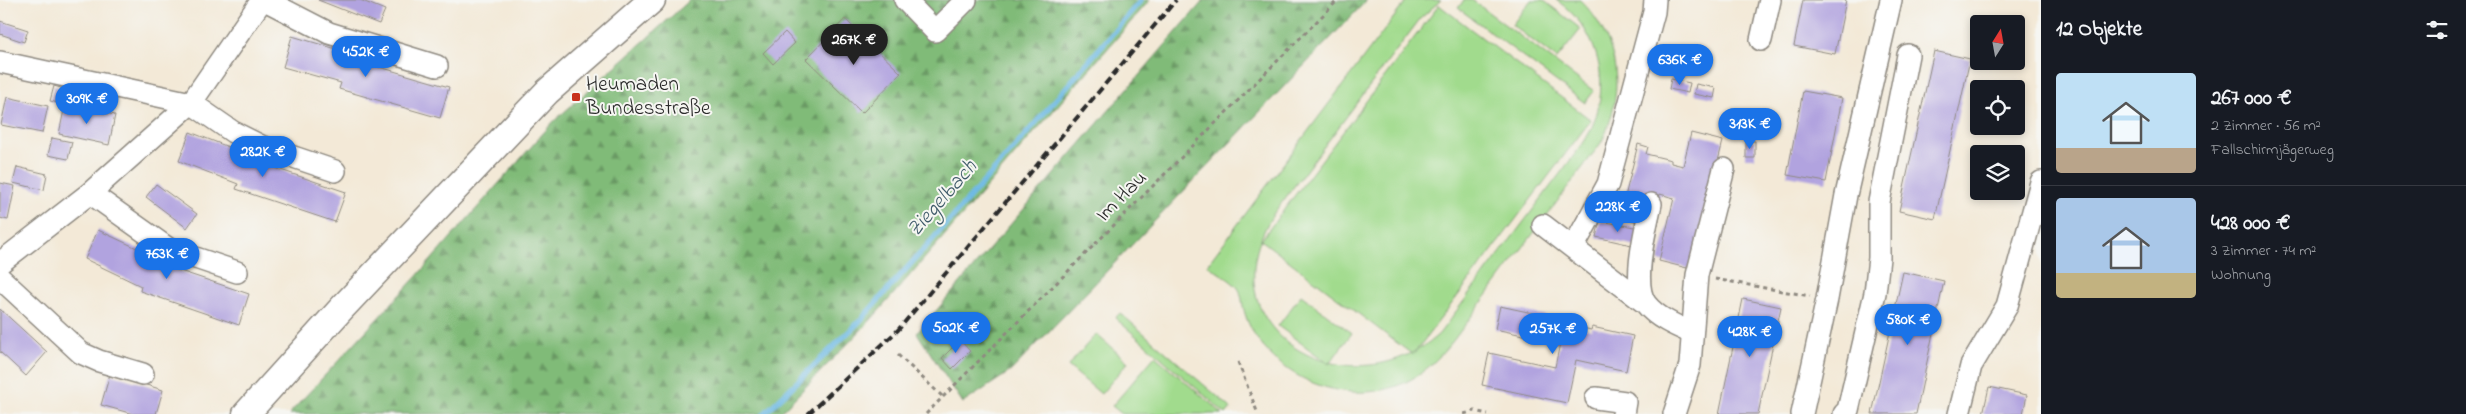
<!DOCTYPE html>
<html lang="de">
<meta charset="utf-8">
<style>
:root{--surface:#171b24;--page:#20242c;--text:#f1f3f6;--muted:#9ea1a6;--line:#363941;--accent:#1a73e8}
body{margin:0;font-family:"Indie Flower",sans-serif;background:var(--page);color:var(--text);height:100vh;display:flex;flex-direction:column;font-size:19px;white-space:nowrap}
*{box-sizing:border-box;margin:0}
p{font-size:16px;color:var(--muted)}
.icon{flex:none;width:28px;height:28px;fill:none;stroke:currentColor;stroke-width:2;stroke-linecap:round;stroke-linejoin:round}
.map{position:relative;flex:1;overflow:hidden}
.drawer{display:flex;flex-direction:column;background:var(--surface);width:425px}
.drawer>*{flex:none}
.needle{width:32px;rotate:11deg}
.buttons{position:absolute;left:1970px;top:15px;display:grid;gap:10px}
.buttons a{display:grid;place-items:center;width:55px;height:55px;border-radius:5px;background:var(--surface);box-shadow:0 2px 8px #0003;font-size:25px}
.price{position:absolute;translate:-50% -42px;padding:0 11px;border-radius:18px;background:var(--accent);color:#fff;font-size:16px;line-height:32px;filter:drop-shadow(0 1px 2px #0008)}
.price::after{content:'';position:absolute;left:50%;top:30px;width:15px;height:11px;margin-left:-8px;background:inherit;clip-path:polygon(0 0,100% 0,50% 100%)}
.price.current{background:#222;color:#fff}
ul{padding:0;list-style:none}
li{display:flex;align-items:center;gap:15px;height:125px;padding:0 15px}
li+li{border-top:1px solid var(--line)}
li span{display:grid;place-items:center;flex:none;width:140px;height:100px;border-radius:5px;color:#555}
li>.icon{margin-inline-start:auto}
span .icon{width:60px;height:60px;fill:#fffc;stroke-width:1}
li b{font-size:21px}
h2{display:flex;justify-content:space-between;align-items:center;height:60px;padding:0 15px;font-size:21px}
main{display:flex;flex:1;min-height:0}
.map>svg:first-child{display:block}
.grass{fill:#a1db8d;stroke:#66835c}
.forest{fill:url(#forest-firs);stroke:#567352}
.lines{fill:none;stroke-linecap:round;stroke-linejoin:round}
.stream{stroke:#69b7e3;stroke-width:5.5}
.building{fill:#b1a3df}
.minor-casing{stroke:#8f8a81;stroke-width:24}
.major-casing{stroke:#8f8a81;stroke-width:29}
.path{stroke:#8f8a81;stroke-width:3;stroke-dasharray:4 4;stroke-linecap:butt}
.minor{stroke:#fff;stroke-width:21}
.major{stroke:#fff;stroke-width:26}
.rail{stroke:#2b2b2b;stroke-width:4;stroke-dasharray:8 4;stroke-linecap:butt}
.poi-dot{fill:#c8321e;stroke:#f6f6f2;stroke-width:2}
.labels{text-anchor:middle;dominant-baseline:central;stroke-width:4;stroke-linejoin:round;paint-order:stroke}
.poi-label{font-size:21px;fill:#2b2b2b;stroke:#f6f6f2;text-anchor:start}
.street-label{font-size:21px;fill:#2b2b2b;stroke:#f6f6f2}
.water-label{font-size:22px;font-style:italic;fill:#415c6b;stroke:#f6f6f2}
</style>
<main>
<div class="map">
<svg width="2041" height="414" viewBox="0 0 2041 414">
<defs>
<pattern id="forest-firs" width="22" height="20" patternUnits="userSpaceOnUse" patternTransform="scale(1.25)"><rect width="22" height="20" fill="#80bb78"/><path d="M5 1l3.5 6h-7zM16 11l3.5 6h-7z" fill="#699863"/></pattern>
</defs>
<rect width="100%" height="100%" fill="#f6f6f2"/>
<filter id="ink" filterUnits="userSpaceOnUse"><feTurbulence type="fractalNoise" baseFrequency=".02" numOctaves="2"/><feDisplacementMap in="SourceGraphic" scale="10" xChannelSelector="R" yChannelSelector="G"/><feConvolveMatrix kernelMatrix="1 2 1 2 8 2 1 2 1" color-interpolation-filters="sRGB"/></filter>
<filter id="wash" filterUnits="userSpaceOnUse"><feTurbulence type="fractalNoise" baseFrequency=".0096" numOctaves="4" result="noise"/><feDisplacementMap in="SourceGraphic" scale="20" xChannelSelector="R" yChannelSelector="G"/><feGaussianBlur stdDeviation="1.12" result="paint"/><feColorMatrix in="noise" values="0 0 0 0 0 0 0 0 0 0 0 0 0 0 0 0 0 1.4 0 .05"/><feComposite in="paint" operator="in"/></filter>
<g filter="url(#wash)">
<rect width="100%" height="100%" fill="#f3e9d7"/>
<!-- grass -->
<path class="grass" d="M1407 0H1441L1420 19 1274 213C1199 331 1350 414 1439 334L1584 142C1614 95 1603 32 1556 0H1580C1620 39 1626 94 1601 143L1453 341C1439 358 1424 374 1404 383 1354 405 1294 386 1261 344 1253 334 1247 322 1244 310 1242 304 1242 293 1238 288 1230 279 1217 272 1207 265Z
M1464 0H1472L1594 91 1585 103 1458 8Z
M1531 0H1543L1581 29 1557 59 1512 25Z
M1439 5 1591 120 1413 355 1261 240Z
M1301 295 1352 333 1329 364 1278 326Z
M1120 313 1231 408 1226 414 1115 318Z
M1096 334 1128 362 1101 394 1068 366Z
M1155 356 1223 414H1122L1112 406Z"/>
<!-- forest -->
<path class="forest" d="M690 0H1150L870 321 779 414H289L417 276 553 122Z
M1204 0H1367L1011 371 963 403 917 333Z"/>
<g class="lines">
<!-- stream -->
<path class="stream" d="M764 414 859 322 1021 140 1141 0"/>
</g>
<g id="blocks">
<!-- building -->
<path class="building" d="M318 0H360L385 10 379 24Z
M1803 0H1846L1835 54 1794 46Z
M845 19 901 73 862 113 806 59Z
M0 21 28 30 24 42 0 34Z
M785 32 795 43 773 64 763 53Z
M292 36 350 53 348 58 449 87 440 118 339 89 341 83 283 67Z
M1934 51 1970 59 1935 219 1899 211Z
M1671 79 1690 83 1688 93 1669 89Z
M1696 84 1716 88 1714 98 1694 94Z
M54 86 71 91 67 105 50 101Z
M1803 91 1842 98 1826 182 1787 175Z
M7 97 48 106 42 133 1 125Z
M65 105 115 115 109 145 59 134Z
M190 132 249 155 248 159 346 192 335 222 236 189 238 184 179 161Z
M1691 133 1723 141 1691 269 1659 261 1674 198 1660 194 1659 198 1646 195 1639 222 1620 217 1638 144 1648 147 1646 154 1671 160V163L1683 166Z
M52 138 72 142 68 159 48 155Z
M1746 141H1755V158H1746Z
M17 167 47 174 44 190 13 183Z
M0 183 15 186 8 220 0 218Z
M156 184 197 214 187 228 146 197Z
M1600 221 1640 228 1636 246 1596 237Z
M98 230 156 257 153 262 249 294 239 325 140 291 141 286 85 259Z
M1903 272 1944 281 1916 414H1872Z
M1743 299 1781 307 1758 414H1719Z
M1500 306 1584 324 1583 328 1591 330 1592 327 1633 336 1626 371 1576 360 1567 403 1482 385 1489 353 1555 367 1560 343 1495 329Z
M0 309 47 352 26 376 0 352Z
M960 340 970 351 952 369 942 358Z
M110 374 163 390 156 414H133L101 405Z
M1989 387 2027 395 2023 414H1983Z"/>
</g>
</g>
<g filter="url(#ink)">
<use href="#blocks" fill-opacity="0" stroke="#8f8a81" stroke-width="1"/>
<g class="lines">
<!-- minor casing -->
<g class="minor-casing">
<path id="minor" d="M265 0 329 33 437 66
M905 0 935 31 966 0
M1761 40 1770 0
M0 62 191 103 233 132 261 146 335 171
M90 193 169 249 237 272
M1651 204C1646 227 1631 284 1646 304 1657 318 1676 326 1692 333
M1543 225 1645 303
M1573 248 1608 184 1654 12 1655 0
M0 263 90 193 191 103 262 0
M0 278 81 353 99 361 143 374
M1596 398 1625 402 1623 414
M1674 414 1690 365 1697 275 1724 169
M1802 414 1827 299 1846 195 1891 0
M1844 414 1848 410 1875 293 1879 258V202L1908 55
M1959 414 1971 366 2007 306 2041 182"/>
</g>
<!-- major casing -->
<g class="major-casing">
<path id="major" d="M246 414 342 308 547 92 652 0"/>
</g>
<!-- path -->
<path class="path" d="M1715 279 1810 296
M898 355 943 397
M1238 362 1258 414
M926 414 1338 0
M1464 414 1474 411 1488 414"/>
<!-- minor -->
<use href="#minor" class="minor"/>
<!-- major -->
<use href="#major" class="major"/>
<!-- rail -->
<path class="rail" d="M808 414 898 330 1176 0"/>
</g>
</g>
<!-- markers -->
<rect class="poi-dot" x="571" y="92" width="10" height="10" rx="2.5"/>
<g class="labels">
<!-- poi labels -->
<g class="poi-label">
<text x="586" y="85">Heumaden<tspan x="586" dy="24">Bundesstraße</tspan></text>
</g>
<!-- street labels -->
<g class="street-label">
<text transform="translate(1122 197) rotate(-45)">Im Hau</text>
</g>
<!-- water labels -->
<g class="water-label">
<text transform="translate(943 199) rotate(-49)">Ziegelbach</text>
</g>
</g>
</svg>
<div class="buttons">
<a><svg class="needle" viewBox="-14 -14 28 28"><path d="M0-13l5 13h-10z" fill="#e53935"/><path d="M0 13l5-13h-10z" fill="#9ea1a6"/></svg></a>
<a><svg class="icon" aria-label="locate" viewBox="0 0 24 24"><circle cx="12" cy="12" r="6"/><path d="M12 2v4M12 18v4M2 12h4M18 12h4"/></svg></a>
<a><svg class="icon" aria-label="layers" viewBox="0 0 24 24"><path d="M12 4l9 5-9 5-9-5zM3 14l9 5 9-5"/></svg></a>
</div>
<b class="price current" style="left:854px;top:66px">267K €</b>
<b class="price" style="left:366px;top:78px">452K €</b>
<b class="price" style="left:1680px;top:86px">636K €</b>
<b class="price" style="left:87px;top:125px">309K €</b>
<b class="price" style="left:1750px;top:150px">313K €</b>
<b class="price" style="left:263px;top:178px">282K €</b>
<b class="price" style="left:1618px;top:233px">228K €</b>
<b class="price" style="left:167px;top:280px">763K €</b>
<b class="price" style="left:1908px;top:346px">580K €</b>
<b class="price" style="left:956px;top:354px">502K €</b>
<b class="price" style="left:1553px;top:355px">257K €</b>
<b class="price" style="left:1750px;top:358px">428K €</b>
</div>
<section class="drawer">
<h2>12 Objekte<svg class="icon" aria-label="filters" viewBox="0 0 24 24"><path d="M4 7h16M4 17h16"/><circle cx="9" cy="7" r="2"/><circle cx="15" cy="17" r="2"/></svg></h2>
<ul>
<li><span style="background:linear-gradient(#bfe0f5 75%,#b9a48a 0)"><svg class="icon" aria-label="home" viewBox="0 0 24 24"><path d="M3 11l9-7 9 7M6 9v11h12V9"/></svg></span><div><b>267 000 €</b><p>2 Zimmer · 56 m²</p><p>Fallschirmjägerweg</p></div></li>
<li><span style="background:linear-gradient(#a9c7e8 75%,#c2b280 0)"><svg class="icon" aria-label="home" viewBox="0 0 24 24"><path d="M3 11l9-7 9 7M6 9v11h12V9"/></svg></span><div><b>428 000 €</b><p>3 Zimmer · 74 m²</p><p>Wohnung</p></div></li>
</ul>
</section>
</main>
